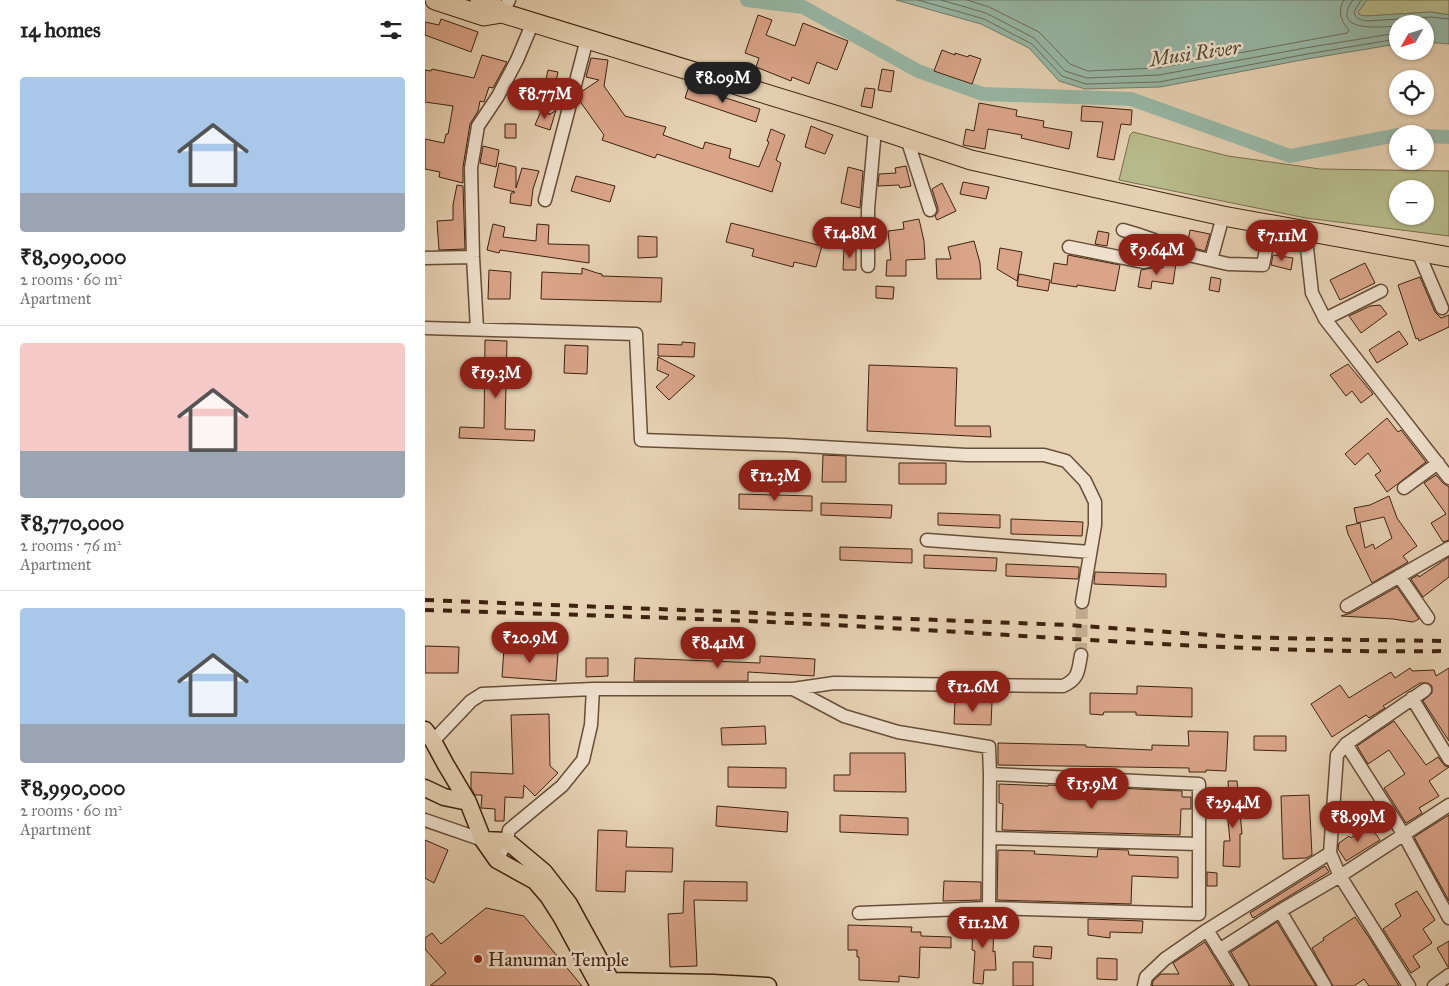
<!DOCTYPE html>
<meta charset="utf-8">
<style>
:root{--surface:#fff;--page:#f6f6f6;--text:#222;--muted:#767676;--line:#e0e0e0;--accent:#8f2418}
body{margin:0;font-family:"IM FELL Great Primer",serif;background:var(--page);color:var(--text);height:100vh;display:flex;flex-direction:column;font-size:19px;white-space:nowrap}
*{box-sizing:border-box;margin:0}
p{font-size:16px;color:var(--muted)}
.icon{flex:none;width:28px;height:28px;fill:none;stroke:currentColor;stroke-width:2;stroke-linecap:round;stroke-linejoin:round}
.map{position:relative;flex:1;overflow:hidden}
.drawer{display:flex;flex-direction:column;background:var(--surface);width:425px}
.drawer>*{flex:none}
.needle{width:32px;rotate:231deg}
.tools{position:absolute;left:964px;top:15px;display:grid;gap:10px}
.tools a{display:grid;place-items:center;width:45px;height:45px;border-radius:50%;background:var(--surface);box-shadow:0 1px 4px #0004;font-size:25px}
.price{position:absolute;translate:-50% -42px;padding:0 11px;border-radius:18px;background:var(--accent);color:#fff;font-size:16px;line-height:32px;filter:drop-shadow(0 1px 2px #0008)}
.price::after{content:'';position:absolute;left:50%;top:30px;width:15px;height:11px;margin-left:-8px;background:inherit;clip-path:polygon(0 0,100% 0,50% 100%)}
.price.active{background:#222;color:#fff}
ul{padding:0;list-style:none}
li{display:grid;align-content:center;gap:10px;height:265px;padding:0 20px}
li+li{border-top:1px solid var(--line)}
li span{display:grid;place-items:center;height:155px;border-radius:5px;color:#555}
li>.icon{margin-inline-start:auto}
span .icon{width:90px;height:90px;fill:#fffc;stroke-width:1}
li b{font-size:21px}
h2{display:flex;justify-content:space-between;align-items:center;height:60px;padding:0 20px;font-size:21px}
main{display:flex;flex:1;min-height:0}
.map>svg:first-child{display:block}
.green{fill:#b7bb8b;stroke:#7a6e4c;fill-rule:evenodd}
.water{fill:#97b8a7;stroke:#737c6a}
.lines{fill:none;stroke-linecap:round;stroke-linejoin:round}
.shore{stroke:#6a6d5a;stroke-width:1}
.canal{stroke:#97b8a7;stroke-width:14}
.building{fill:#daa489;stroke:#3d220e}
.minor-tunnel{stroke:#c4ae92;stroke-width:12;stroke-dasharray:12 6;stroke-linecap:butt}
.minor-casing{stroke:#674e37;stroke-width:15}
.major-casing{stroke:#3d220e;stroke-width:19}
.highway-casing{stroke:#3d220e;stroke-width:21}
.minor{stroke:#efe1ce;stroke-width:12}
.major{stroke:#e6d1b3;stroke-width:16}
.highway{stroke:#e6d1b3;stroke-width:19}
.rail{stroke:#3d220e;stroke-width:4;stroke-dasharray:9 9;stroke-linecap:butt}
.poi-dot{fill:#8f2418;stroke:#efe1ce;stroke-width:2}
.labels{text-anchor:middle;dominant-baseline:central;stroke-width:5;stroke-linejoin:round;paint-order:stroke}
.poi-label{font-size:19px;fill:#3d220e;stroke:#efe1ce;text-anchor:start}
.water-label{font-size:20px;font-style:italic;fill:#544834;stroke:#efe1ce}
</style>
<main>
<section class="drawer">
<h2>14 homes<svg class="icon" aria-label="filters" viewBox="0 0 24 24"><path d="M4 7h16M4 17h16"/><circle cx="9" cy="7" r="2"/><circle cx="15" cy="17" r="2"/></svg></h2>
<ul>
<li><span style="background:linear-gradient(#a9c7e8 75%,#9aa5b1 0)"><svg class="icon" aria-label="home" viewBox="0 0 24 24"><path d="M3 11l9-7 9 7M6 9v11h12V9"/></svg></span><div><b>₹8,090,000</b><p>2 rooms · 60 m²</p><p>Apartment</p></div></li>
<li><span style="background:linear-gradient(#f6c9c9 70%,#9aa5b1 0)"><svg class="icon" aria-label="home" viewBox="0 0 24 24"><path d="M3 11l9-7 9 7M6 9v11h12V9"/></svg></span><div><b>₹8,770,000</b><p>2 rooms · 76 m²</p><p>Apartment</p></div></li>
<li><span style="background:linear-gradient(#a9c7e8 75%,#9aa5b1 0)"><svg class="icon" aria-label="home" viewBox="0 0 24 24"><path d="M3 11l9-7 9 7M6 9v11h12V9"/></svg></span><div><b>₹8,990,000</b><p>2 rooms · 60 m²</p><p>Apartment</p></div></li>
</ul>
</section>
<div class="map">
<svg width="1024" height="986" viewBox="0 0 1024 986">
<rect width="100%" height="100%" fill="#e6d1b3"/>
<filter id="stains"><feTurbulence type="fractalNoise" baseFrequency=".004" numOctaves="4"/><feColorMatrix values="0 0 0 0 .2 0 0 0 0 .09 0 0 0 0 .02 0 0 0 .5 -.17"/></filter>
<radialGradient id="worn" r=".72"><stop offset=".6" stop-color="#630" stop-opacity="0"/><stop offset="1" stop-color="#630" stop-opacity=".3"/></radialGradient>
<!-- green -->
<path class="green" d="M942 0H1024V15L1006 12 942 16 935 15 933 12Z
M708 132 803 156 895 169 1024 171V236L881 218 694 180 705 135ZM972 189H1000V216H972Z"/>
<!-- water -->
<path class="water" d="M471 0H942L933 12 935 15 942 16 1006 12 1024 15V44L1000 42V24H972V44L882 59 735 87 660 89 634 81 604 48 556 24Z"/>
<g class="lines">
<!-- shore -->
<path class="shore" d="M493 0 559 19 607 44 637 76 661 84 734 82 882 54 972 39
M516 0 561 13 609 38 640 71 662 78 734 75 880 48 972 33
M542 0 564 7 614 32 645 64 663 71 733 68 922 33 924 30C916 21 912 11 919 0
M928 0C904 33 956 27 972 26
M936 0 929 12C930 19 936 20 942 21L1006 17 1024 19"/>
<!-- canal -->
<path class="canal" d="M322 0 378 7 493 71 558 94 706 99 865 156 972 135
M1000 136 1024 137"/>
</g>
<!-- building -->
<path class="building" d="M333 15 347 20 341 35 370 46 378 23 423 41 412 70 392 62 384 84 367 77 366 81 331 67 334 58 320 53Z
M16 19 53 32 46 52 0 35V22L14 25Z
M517 50 530 55V53L543 57 544 55 556 59 547 84 509 71Z
M57 55 82 62 68 88 64 87 59 102 55 101 53 111 45 124 38 167V183L14 177 15 172 0 169V139L19 143 21 134H23L28 106 0 102V70L6 71 7 69 49 78Z
M166 58 183 60 179 86 200 116 241 127 238 135 278 149 280 142 306 149 304 158 334 167 344 142 342 141 346 129 360 135 351 160 356 163 347 192 232 154 230 158 177 140 179 135 154 100 156 92 174 80 161 77Z
M457 69 469 71 466 92 453 90Z
M123 70 133 72 130 86 120 84Z
M264 86 335 109 331 122 260 98Z
M440 88 450 89 447 108 436 106Z
M554 103 592 110 591 116 619 121 618 127 647 132 644 149 596 138 597 135 563 129 560 149 538 145 541 129 549 131Z
M657 106 707 110 706 125 696 124 689 160 672 157 678 122 656 121Z
M131 110 125 130 110 125 116 111 125 114 124 115Z
M80 124H91V138H80Z
M386 126 408 135 400 154 380 147Z
M58 146 74 150 71 167 55 163Z
M74 163 91 167V188L97 168 114 171 108 189 106 206 85 203 86 193H89L90 192 69 187Z
M481 166 486 186 475 188 474 185 453 186 454 174 471 173 470 168Z
M423 167 438 171 435 208 416 203Z
M151 176 190 186 185 202 146 191Z
M538 182 564 187 561 199 535 194Z
M517 183 531 211 512 220 510 216 513 212V208L507 189Z
M32 185 38 186 40 249 14 250 12 221 28 220V205Z
M494 219 499 241 500 259 481 260V276H461L462 260H466L463 231 479 229 478 222Z
M306 223 397 246 391 267 369 262 368 267 327 256 329 249 301 242Z
M68 224 80 227 78 237 111 241 112 224 124 225 123 244 164 245V263L75 250 74 253 62 250Z
M765 230 785 234 780 251 762 246Z
M673 231 684 233 682 246 670 244Z
M213 236 232 237V257L213 258Z
M549 241 555 263 556 279H512L511 259H526L523 247Z
M419 247H431V270H418Z
M575 248 597 252 592 281 572 269Z
M643 255 695 265 690 291 652 285V287L626 283 629 263 642 265Z
M848 255 868 258 866 270 846 265Z
M751 263 748 284 727 281 726 289 713 287 716 270 732 267 738 268V265Z
M940 263 950 283 915 300 905 280Z
M157 268 172 273 177 274V276L237 278 236 302 116 299 117 272 157 274Z
M64 270 86 272 85 299H63Z
M594 274 625 280 623 291 592 286Z
M786 277 796 279 794 292 784 290Z
M995 277 1010 312 1016 318 1024 315V327L994 341 993 338 991 339 973 285Z
M451 286 469 287 468 299 451 298Z
M955 305 962 314 936 333 924 316 945 306Z
M974 331 983 344 952 363 944 350Z
M60 340 82 341 80 429 110 430 109 441 34 438 35 427 59 428Z
M257 342 270 343 269 357 233 356V344L257 345Z
M140 345 163 346 162 374 139 373Z
M233 357 270 376 244 400 231 387 244 375 232 370Z
M923 364 948 394 936 403 927 391 921 396 905 375Z
M444 365 532 368 530 426H565L566 437 442 431Z
M962 418 973 432 976 430 1001 462 962 492 950 475 956 471 943 453 930 465 920 454Z
M398 455 421 456V482H397Z
M474 463H521V484H474Z
M1011 475 1018 483 1024 487V540L1018 542 1006 523 1021 514 999 483Z
M314 494 387 496V511L314 509Z
M964 496 972 518 992 546 978 556 983 562 947 583 923 534 921 526 935 523 940 548 948 544 950 549 967 538 959 517 932 523 929 508 945 505Z
M396 503 467 505 466 518 396 515Z
M513 513 575 515V528L513 525Z
M586 519 658 522 657 536 586 534Z
M415 547 487 549V563L415 560Z
M499 555 572 558 571 571 499 568Z
M1024 557V577L998 597 986 579 993 575 994 577Z
M581 564 654 567V573L653 579 581 576Z
M670 572 741 574V587L669 584Z
M972 587 994 619 988 622 968 619 916 616 926 613Z
M0 646 34 647 33 673H0Z
M79 648 133 652 131 681 77 677Z
M335 656 390 659 389 676 323 672V681H209L210 658 335 663Z
M161 658H183V676L161 677Z
M985 668 987 671 1009 670 1011 676 1024 668V741L998 701 1007 693V686L1003 683H995L958 706 960 708 944 718 941 715 907 737 886 704 915 685 924 698 966 672 970 678Z
M712 686 767 688V717L711 715V712H679L678 715 665 714V693L712 694Z
M530 701 567 702 566 725 529 724Z
M124 714 125 766 133 773 110 796 99 785 98 798 80 797 79 821H70V809L56 808 57 795H50L46 788V772L88 774 86 715Z
M969 721 1001 765 1013 757 1020 766 1024 767 1004 781 1014 796 994 808 997 813 981 823 959 788 980 774 964 750 943 764 932 746Z
M340 726 341 744 297 745 296 728Z
M763 731 803 732 801 771 781 770V772H764V768L573 765V743L661 745V747L727 750V745L764 746Z
M829 736H861V751L829 750Z
M425 753H480L481 792 409 791V775H425Z
M303 767 361 768V788L303 787Z
M803 781H812L817 834H815V867L798 866 799 841H805L802 811H805Z
M574 784 623 786V785L757 791V797H766V809H756L755 835 577 830 578 804 574 803Z
M884 795 887 855 881 858 858 859 856 796Z
M292 806 363 812 362 832 291 826Z
M415 815 483 818V835L415 832Z
M1024 815V901L989 837Z
M945 826 955 840 921 861 913 849 914 843 924 836 926 838Z
M173 830 202 831 201 847 248 848 247 872 201 871 200 892 171 891Z
M0 840 23 850 9 883 0 878Z
M673 849 703 850 704 855 753 857V878L707 876 706 904 572 900 573 850 610 851 609 854 672 857Z
M900 866 904 872 828 918 825 913Z
M782 872 792 873V886H782Z
M259 881 322 882V901L269 900 272 966 245 967 243 914 258 913Z
M519 881 556 882V900L518 901Z
M992 891 1010 920 998 929 1007 943 988 956 995 967 986 973 958 929 976 916 970 904Z
M61 908 99 916 157 986H5L21 973 0 949V938L7 933 16 944Z
M930 917 945 939 974 986H944L939 979 929 986H908L887 948 899 940 898 938Z
M663 919 718 921 717 933 685 932V938L663 935Z
M548 921 569 922 568 952 570 951 571 970H559L558 984 548 983 550 951 547 950Z
M852 922 891 986H825L806 952Z
M423 925 487 927 486 932H496V936L526 937V948L495 947 494 978 474 976V982L434 980V957H432V950H423Z
M1024 941V967H1023L1012 948Z
M780 942 807 986H727L728 981 736 974H754L748 963Z
M609 946 627 947 626 959 608 957Z
M672 958 692 959V980L672 979Z
M588 962H608V986H588Z"/>
<g class="lines">
<!-- minor-tunnel -->
<path class="minor-tunnel" d="M656 655 657 602"/>
<!-- minor casing -->
<g class="minor-casing">
<path id="minor" d="M77 13 84 0
M482 139 505 210
M120 200 162 39
M698 230C709 233 748 245 754 253
M880 230 887 293 900 319 1024 478
M644 247 719 262 754 253 803 264 838 265 846 224
M993 252 1017 308
M0 258 48 257
M786 260 798 216
M443 266V209L450 129
M900 319 956 291
M0 328 211 334 216 440 361 445 541 455H619L641 461 660 481 670 502V525L657 602
M52 329 48 257 46 168 53 126 73 96 92 60 108 22
M979 488 1013 463
M502 540 665 552
M974 576 1003 618
M922 606 1024 548
M368 689 419 716 473 732 564 747 565 774 564 908
M987 698 1024 759
M8 741 46 701 57 694 168 689H368L409 683 638 686C654 679 653 671 656 655
M921 744 979 835 1024 918
M0 820 58 840
M565 838 773 844
M905 853 915 876 984 986
M72 860 82 841 84 830 137 786 158 760 166 725 168 689
M855 911 900 986
M434 913 564 908 774 914V784L565 774
M782 930 817 986
M794 950 855 911 915 876 1024 805
M719 986 721 977 740 959 782 930 905 853 912 755 921 744 1000 690
M1009 986 1024 975"/>
</g>
<!-- major casing -->
<g class="major-casing">
<path id="major" d="M0 730 8 741 21 765 43 802 58 840 72 860 110 881 123 896 137 918 174 986
M0 788 19 797 43 802
M58 840 82 841 119 872 144 904 189 986
M178 983 187 981 288 983 343 986"/>
</g>
<!-- highway casing -->
<g class="highway-casing">
<path id="highway" d="M10 0 59 16 77 13
M55 0 64 3 77 13 413 116 546 160 798 216 1024 257"/>
</g>
<!-- minor -->
<use href="#minor" class="minor"/>
<!-- major -->
<use href="#major" class="major"/>
<!-- highway -->
<use href="#highway" class="highway"/>
<!-- rail -->
<path class="rail" d="M0 600 643 625 816 637 936 640 1024 641
M0 610C154 615 309 619 463 628 650 638 837 654 1024 651"/>
</g>
<!-- markers -->
<circle class="poi-dot" cx="53" cy="959" r="5"/>
<g class="labels">
<!-- poi labels -->
<g class="poi-label">
<text x="63" y="959">Hanuman Temple</text>
</g>
<!-- water labels -->
<g class="water-label">
<text transform="translate(770 53) rotate(-8)">Musi River</text>
</g>
</g>
<rect width="100%" height="100%" filter="url(#stains)"/>
<rect width="100%" height="100%" fill="url(#worn)"/>
</svg>
<div class="tools">
<a><svg class="needle" viewBox="-14 -14 28 28"><path d="M0-13l5 13h-10z" fill="#e53935"/><path d="M0 13l5-13h-10z" fill="#767676"/></svg></a>
<a><svg class="icon" aria-label="locate" viewBox="0 0 24 24"><circle cx="12" cy="12" r="6"/><path d="M12 2v4M12 18v4M2 12h4M18 12h4"/></svg></a>
<a>+</a>
<a>−</a>
</div>
<b class="price active" style="left:298px;top:104px">₹8.09M</b>
<b class="price" style="left:120px;top:120px">₹8.77M</b>
<b class="price" style="left:425px;top:259px">₹14.8M</b>
<b class="price" style="left:857px;top:262px">₹7.11M</b>
<b class="price" style="left:732px;top:276px">₹9.64M</b>
<b class="price" style="left:71px;top:399px">₹19.3M</b>
<b class="price" style="left:350px;top:502px">₹12.3M</b>
<b class="price" style="left:105px;top:664px">₹20.9M</b>
<b class="price" style="left:293px;top:669px">₹8.41M</b>
<b class="price" style="left:548px;top:713px">₹12.6M</b>
<b class="price" style="left:667px;top:810px">₹15.9M</b>
<b class="price" style="left:808px;top:829px">₹29.4M</b>
<b class="price" style="left:933px;top:843px">₹8.99M</b>
<b class="price" style="left:558px;top:949px">₹11.2M</b>
</div>
</main>
